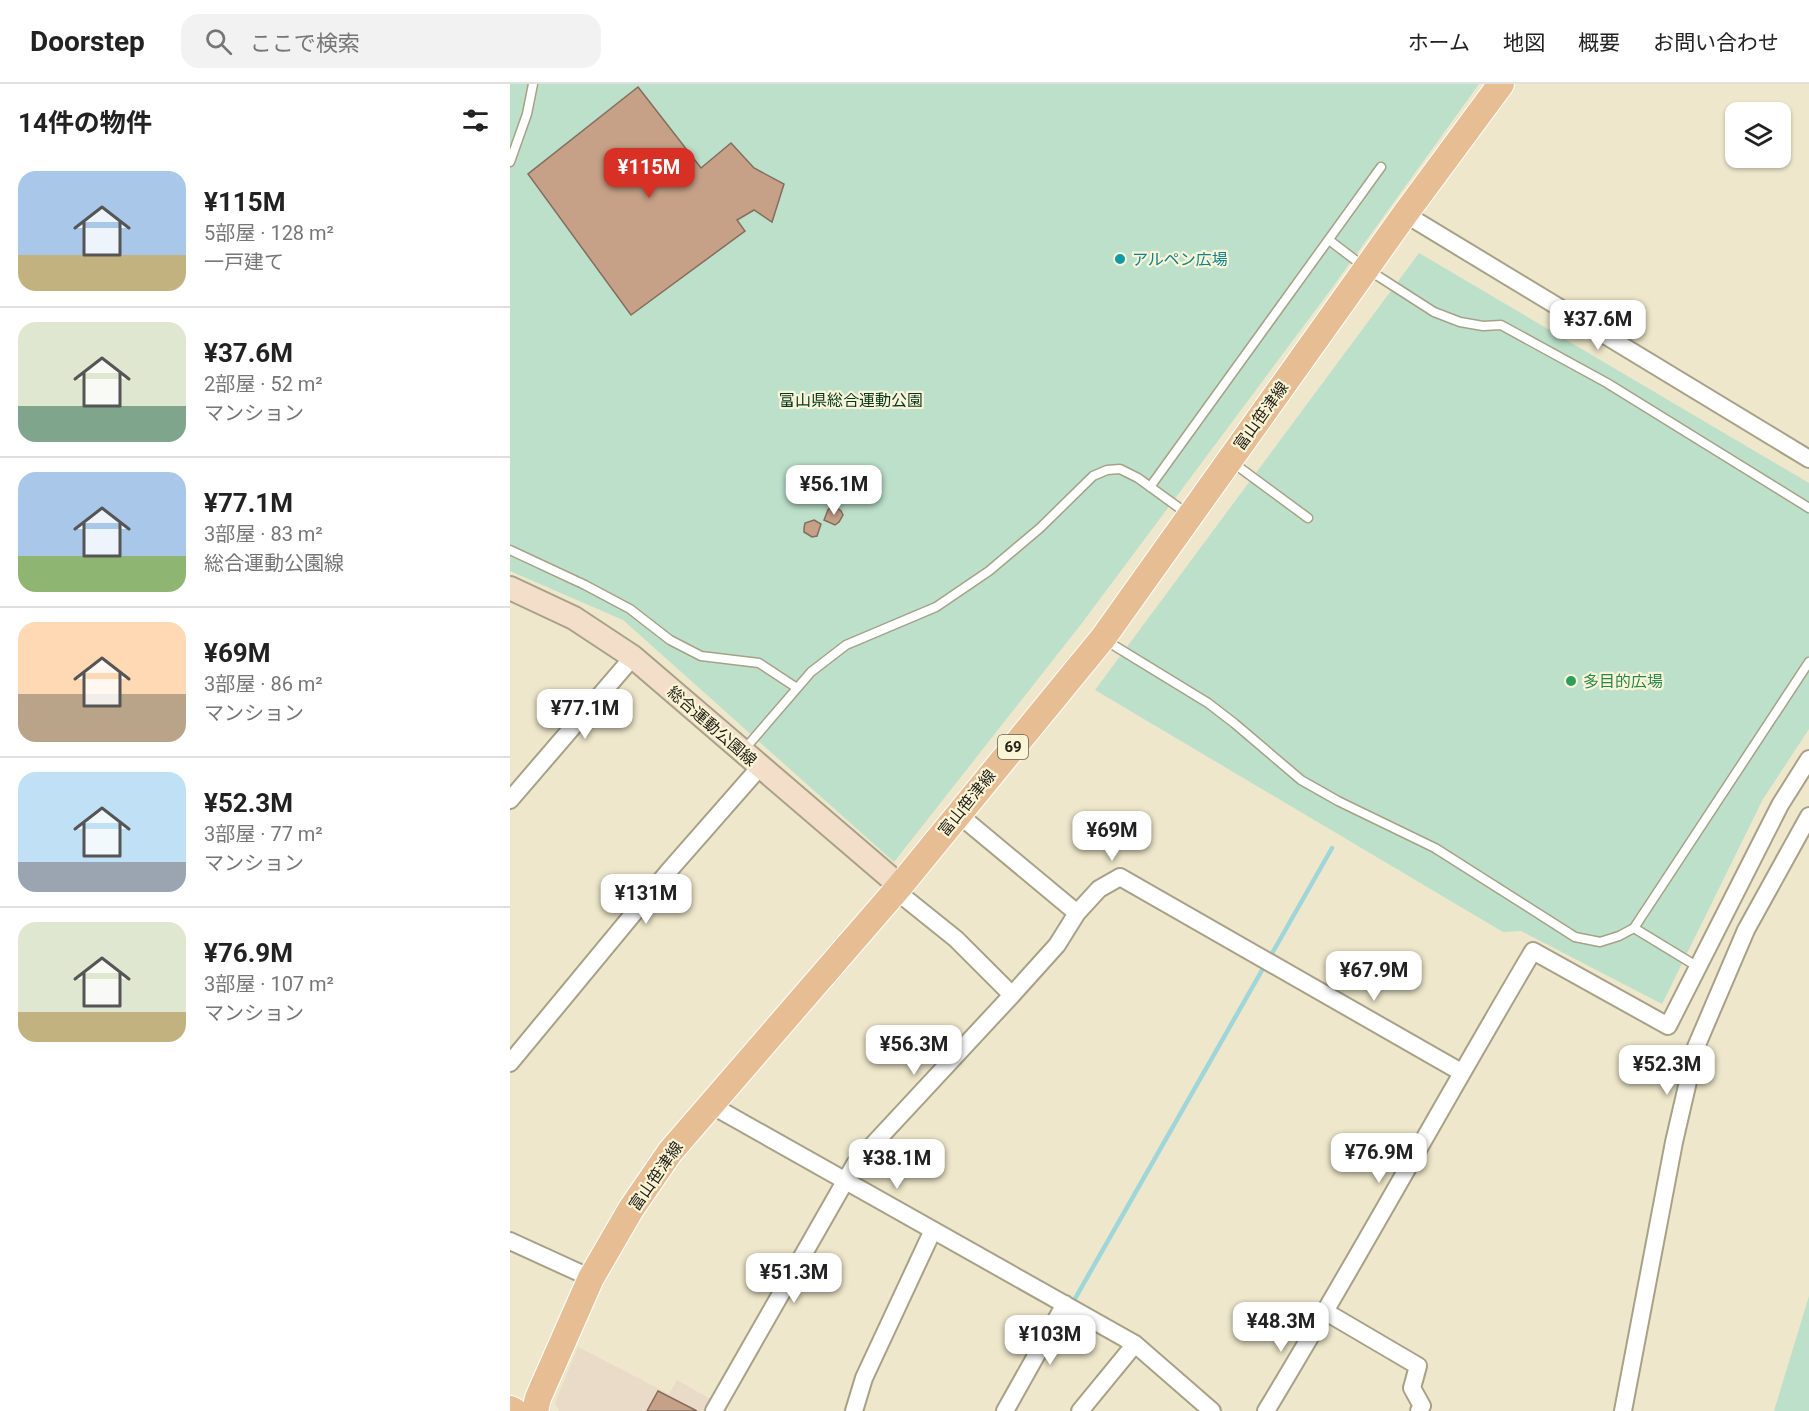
<!DOCTYPE html>
<html lang="ja">
<meta charset="utf-8">
<style>
:root{--surface:#fff;--page:#f2f2f2;--text:#222;--muted:#767676;--line:#e0e0e0;--accent:#d93025}
body{margin:0;font-family:Roboto,"Noto Sans JP",sans-serif;background:var(--page);color:var(--text);height:100vh;display:flex;flex-direction:column;font-size:22px;white-space:nowrap}
*{box-sizing:border-box;margin:0}
p{font-size:20px;color:var(--muted)}
.icon{flex:none;width:33px;height:33px;fill:none;stroke:currentColor;stroke-width:2;stroke-linecap:round;stroke-linejoin:round}
.map{position:relative;flex:1;overflow:hidden}
.details{display:flex;flex-direction:column;background:var(--surface);width:510px}
.details>*{flex:none}
.tools{position:absolute;left:1215px;top:18px;display:grid;gap:12px}
.tools a{display:grid;place-items:center;width:66px;height:66px;border-radius:12px;background:var(--surface);box-shadow:0 2px 4px #0004;font-size:30px}
.price{position:absolute;translate:-50% -51px;padding:0 14px;border-radius:12px;background:#fff;color:#222;font-size:20px;line-height:39px;filter:drop-shadow(0 2px 3px #0008)}
.price::after{content:'';position:absolute;left:50%;top:36px;width:18px;height:14px;margin-left:-9px;background:inherit;clip-path:polygon(0 0,100% 0,50% 100%)}
.price.current{background:var(--accent);color:#fff}
ul{padding:0;list-style:none}
li{display:flex;align-items:center;gap:18px;height:150px;padding:0 18px}
li+li{border-top:2px solid var(--line)}
li span{display:grid;place-items:center;flex:none;width:168px;height:120px;border-radius:18px;color:#555}
li>.icon{margin-inline-start:auto}
span .icon{width:72px;height:72px;fill:#fffc;stroke-width:1}
li b{font-size:26px}
h2{display:flex;justify-content:space-between;align-items:center;height:72px;padding:0 18px;font-size:26px}
header{display:flex;align-items:center;gap:36px;box-sizing:border-box;height:84px;padding:0 30px;background:var(--surface);border-bottom:2px solid var(--line)}
header strong{font-size:28px}
nav{display:flex;gap:33px;margin-inline-start:auto;font-size:21px}
.search{width:420px;height:54px;background:var(--page);display:flex;align-items:center;gap:15px;box-sizing:border-box;padding:0 21px;border-radius:18px;color:var(--muted);font-size:22px}
main{display:flex;flex:1;min-height:0}
.map>svg:first-child{display:block}
.commercial{fill:#eadac8}
.green{fill:#bce0ca}
.lines{fill:none;stroke-linecap:round;stroke-linejoin:round}
.stream{stroke:#9fd6d9;stroke-width:4.5}
.building{fill:#c6a188;stroke:#846d5d;stroke-width:1.5}
.service-casing{stroke:#a7a187;stroke-width:11}
.minor-casing{stroke:#a7a187;stroke-width:20}
.secondary-casing{stroke:#a7a187;stroke-width:26}
.primary-casing{stroke:#fff;stroke-width:28}
.service{stroke:#fff;stroke-width:8}
.minor{stroke:#fff;stroke-width:16}
.secondary{stroke:#f3deca;stroke-width:22}
.primary{stroke:#e7bd94;stroke-width:26}
.culture-dot{fill:#0f9aa8;stroke:#fbf5d8;stroke-width:2}
.leisure-dot{fill:#2e9e5b;stroke:#fbf5d8;stroke-width:2}
.labels{text-anchor:middle;dominant-baseline:central;stroke-width:4.5;stroke-linejoin:round;paint-order:stroke}
.shield{fill:#fbf5d8;stroke:#646151;stroke-width:1.5}
.shield-label{font-size:15px;font-weight:bold;fill:#242217}
.culture-label{font-size:16px;fill:#0d838f;stroke:#fbf5d8;text-anchor:start}
.park-label{font-size:16px;fill:#00361e;stroke:#fbf5d8}
.street-label{font-size:16px;fill:#242217;stroke:#fbf5d8}
.leisure-label{font-size:16px;fill:#27864d;stroke:#fbf5d8;text-anchor:start}
</style>
<header>
<strong>Doorstep</strong>
<div class="search"><svg class="icon" aria-label="search" viewBox="0 0 24 24"><circle cx="10" cy="10" r="6"/><path d="M15 15l6 6"/></svg>ここで検索</div>
<nav><a>ホーム</a><a>地図</a><a>概要</a><a>お問い合わせ</a></nav>
</header>
<main>
<section class="details">
<h2>14件の物件<svg class="icon" aria-label="filters" viewBox="0 0 24 24"><path d="M4 7h16M4 17h16"/><circle cx="9" cy="7" r="2"/><circle cx="15" cy="17" r="2"/></svg></h2>
<ul>
<li><span style="background:linear-gradient(#a9c7e8 70%,#c2b280 0)"><svg class="icon" aria-label="home" viewBox="0 0 24 24"><path d="M3 11l9-7 9 7M6 9v11h12V9"/></svg></span><div><b>¥115M</b><p>5部屋 · 128 m²</p><p>一戸建て</p></div></li>
<li><span style="background:linear-gradient(#dfe7d0 70%,#7fa58c 0)"><svg class="icon" aria-label="home" viewBox="0 0 24 24"><path d="M3 11l9-7 9 7M6 9v11h12V9"/></svg></span><div><b>¥37.6M</b><p>2部屋 · 52 m²</p><p>マンション</p></div></li>
<li><span style="background:linear-gradient(#a9c7e8 70%,#8fb573 0)"><svg class="icon" aria-label="home" viewBox="0 0 24 24"><path d="M3 11l9-7 9 7M6 9v11h12V9"/></svg></span><div><b>¥77.1M</b><p>3部屋 · 83 m²</p><p>総合運動公園線</p></div></li>
<li><span style="background:linear-gradient(#ffd9b3 60%,#b9a48a 0)"><svg class="icon" aria-label="home" viewBox="0 0 24 24"><path d="M3 11l9-7 9 7M6 9v11h12V9"/></svg></span><div><b>¥69M</b><p>3部屋 · 86 m²</p><p>マンション</p></div></li>
<li><span style="background:linear-gradient(#bfe0f5 75%,#9aa5b1 0)"><svg class="icon" aria-label="home" viewBox="0 0 24 24"><path d="M3 11l9-7 9 7M6 9v11h12V9"/></svg></span><div><b>¥52.3M</b><p>3部屋 · 77 m²</p><p>マンション</p></div></li>
<li><span style="background:linear-gradient(#dfe7d0 75%,#c2b280 0)"><svg class="icon" aria-label="home" viewBox="0 0 24 24"><path d="M3 11l9-7 9 7M6 9v11h12V9"/></svg></span><div><b>¥76.9M</b><p>3部屋 · 107 m²</p><p>マンション</p></div></li>
</ul>
</section>
<div class="map">
<svg width="1299" height="1327" viewBox="0 0 1299 1327">
<rect width="100%" height="100%" fill="#eee7cb"/>
<!-- commercial -->
<path class="commercial" d="M68 1263 159 1310 167 1296 202 1316 195 1327H49L45 1319Z"/>
<!-- green -->
<path class="green" d="M0 0H969L822 204 572 539 384 778 113 536 0 487Z
M909 169 1299 399V645L1253 715 1152 920 1011 847 993 848 585 606Z
M1299 1212V1327H1264Z"/>
<g class="lines">
<!-- stream -->
<path class="stream" d="M760 873 822 764
M562 1220 755 881"/>
</g>
<!-- building -->
<path class="building" d="M128 3 191 84 221 59 244 84 274 100 262 138 244 126 227 136 235 147 121 231 18 90Z
M325 422 331 427 333 431 329 438 325 441 314 436 318 426 321 423Z
M304 436 311 440 307 452 302 453 294 448V444L295 439Z
M148 1307 187 1327H137Z"/>
<g class="lines">
<!-- service casing -->
<g class="service-casing">
<path id="service" d="M0 78 17 30 23 0
M819 156 857 185 924 228 950 238 973 242 991 241 1097 299 1299 424
M722 378 798 434
M640 403 871 83
M0 466 75 501 120 525 160 556 191 572 249 579 287 604
M595 556 698 619 724 639 791 696 828 717 925 764 1065 853 1090 858 1109 852 1124 844 1299 578
M233 667 301 588 336 561 426 523 479 487 530 444 583 392 597 386 610 385 628 394 679 431
M1124 844 1188 883"/>
</g>
<!-- minor casing -->
<g class="minor-casing">
<path id="minor" d="M895 130 1299 375
M0 716 123 573
M448 730 567 829 589 805 610 793 951 988
M385 806 446 855 502 911 547 861 567 829
M0 979 157 789 250 683
M201 1021 625 1260 702 1327
M0 1157 81 1194
M816 1228 908 1282 902 1304 912 1322 909 1327
M204 1327 345 1080 502 911
M344 1327 354 1294 423 1146
M495 1327 555 1220
M570 1327 625 1260
M756 1327C848 1175 933 1019 1023 867L1158 942 1270 721 1299 675
M1113 1327 1164 1058 1186 963 1236 846 1299 732"/>
</g>
<!-- secondary casing -->
<g class="secondary-casing">
<path id="secondary" d="M0 504 64 534 123 573 390 802"/>
</g>
<!-- primary casing -->
<g class="primary-casing">
<path id="primary" d="M0 1325 4 1327
M25 1327 28 1314 81 1194 121 1125 160 1068 390 802 593 554 895 130 991 0"/>
</g>
<!-- service -->
<use href="#service" class="service"/>
<!-- minor -->
<use href="#minor" class="minor"/>
<!-- secondary -->
<use href="#secondary" class="secondary"/>
<!-- primary -->
<use href="#primary" class="primary"/>
</g>
<!-- markers -->
<circle class="culture-dot" cx="610" cy="175" r="6"/>
<circle class="leisure-dot" cx="1061" cy="597" r="6"/>
<g class="labels">
<!-- shield labels -->
<rect class="shield" x="488" y="651" width="30" height="24" rx="4.5"/>
<g class="shield-label">
<text x="503" y="663">69</text>
</g>
<!-- culture labels -->
<g class="culture-label">
<text x="622" y="175">アルペン広場</text>
</g>
<!-- park labels -->
<g class="park-label">
<text x="341" y="316">富山県総合運動公園</text>
</g>
<!-- street labels -->
<g class="street-label">
<text transform="translate(751 332) rotate(-54)">富山笹津線</text>
<text transform="translate(202 642) rotate(41)">総合運動公園線</text>
<text transform="translate(457 719) rotate(-51)">富山笹津線</text>
<text transform="translate(146 1092) rotate(-55)">富山笹津線</text>
</g>
<!-- leisure labels -->
<g class="leisure-label">
<text x="1073" y="597">多目的広場</text>
</g>
</g>
</svg>
<div class="tools">
<a><svg class="icon" aria-label="layers" viewBox="0 0 24 24"><path d="M12 4l9 5-9 5-9-5zM3 14l9 5 9-5"/></svg></a>
</div>
<b class="price current" style="left:139px;top:115px">¥115M</b>
<b class="price" style="left:1088px;top:267px">¥37.6M</b>
<b class="price" style="left:324px;top:432px">¥56.1M</b>
<b class="price" style="left:75px;top:656px">¥77.1M</b>
<b class="price" style="left:602px;top:778px">¥69M</b>
<b class="price" style="left:136px;top:841px">¥131M</b>
<b class="price" style="left:864px;top:918px">¥67.9M</b>
<b class="price" style="left:404px;top:992px">¥56.3M</b>
<b class="price" style="left:1157px;top:1012px">¥52.3M</b>
<b class="price" style="left:869px;top:1100px">¥76.9M</b>
<b class="price" style="left:387px;top:1106px">¥38.1M</b>
<b class="price" style="left:284px;top:1220px">¥51.3M</b>
<b class="price" style="left:771px;top:1269px">¥48.3M</b>
<b class="price" style="left:540px;top:1282px">¥103M</b>
</div>
</main>
